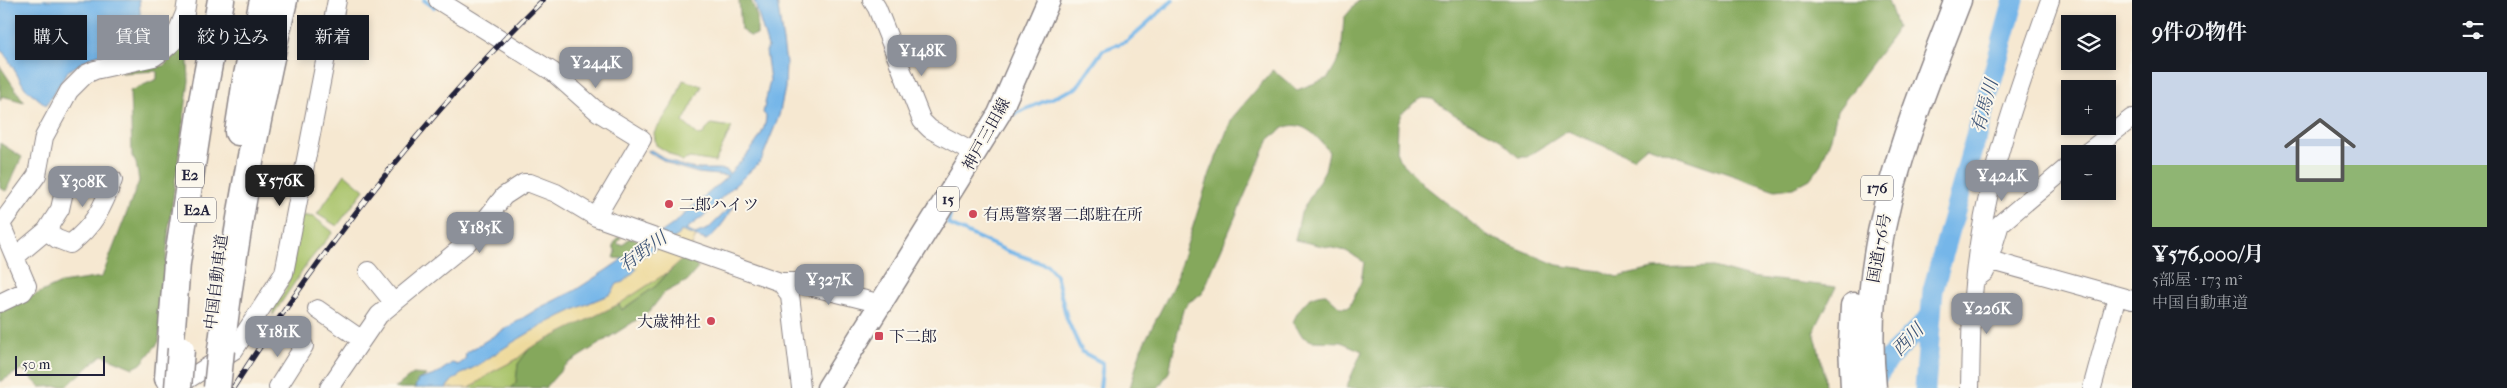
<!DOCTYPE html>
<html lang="ja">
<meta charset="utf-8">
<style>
:root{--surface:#171b24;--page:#242831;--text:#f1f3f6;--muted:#9ea1a6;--line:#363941;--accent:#8c9099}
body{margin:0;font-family:"IM FELL French Canon","Noto Serif JP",serif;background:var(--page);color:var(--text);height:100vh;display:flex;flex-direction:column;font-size:19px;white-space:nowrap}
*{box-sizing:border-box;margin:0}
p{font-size:16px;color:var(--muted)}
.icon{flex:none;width:28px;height:28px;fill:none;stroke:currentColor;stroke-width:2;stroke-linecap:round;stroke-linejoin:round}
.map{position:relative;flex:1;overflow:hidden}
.side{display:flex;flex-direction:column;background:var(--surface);width:375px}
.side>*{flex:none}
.top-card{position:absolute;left:15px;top:15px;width:475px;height:45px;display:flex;gap:10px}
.tools{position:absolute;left:2061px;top:15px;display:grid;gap:10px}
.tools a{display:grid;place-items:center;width:55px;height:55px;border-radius:0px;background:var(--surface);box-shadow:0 2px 8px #0003;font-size:25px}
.scale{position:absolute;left:15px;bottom:12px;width:90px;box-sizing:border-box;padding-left:5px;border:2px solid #22223b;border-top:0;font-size:14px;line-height:18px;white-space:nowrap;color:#22223b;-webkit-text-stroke:4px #fbf7ec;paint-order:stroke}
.price{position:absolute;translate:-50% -42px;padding:0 11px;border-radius:10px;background:var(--accent);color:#fff;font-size:16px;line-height:32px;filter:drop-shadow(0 1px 2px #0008)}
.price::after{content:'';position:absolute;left:50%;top:30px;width:15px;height:11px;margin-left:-8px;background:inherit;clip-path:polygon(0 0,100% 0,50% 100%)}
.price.on{background:#222;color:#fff}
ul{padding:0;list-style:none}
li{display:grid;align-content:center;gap:10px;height:265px;padding:0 20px}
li+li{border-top:1px solid var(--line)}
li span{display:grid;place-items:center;height:155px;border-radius:0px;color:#555}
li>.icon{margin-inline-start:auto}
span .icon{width:90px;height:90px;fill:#fffc;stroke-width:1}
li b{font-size:21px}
h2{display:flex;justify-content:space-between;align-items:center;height:60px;padding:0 20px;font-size:21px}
.tag{padding:0 18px;border-radius:0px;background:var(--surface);box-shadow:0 2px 8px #0003;font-size:18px;line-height:45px}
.tag.on{background:var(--accent);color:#fff}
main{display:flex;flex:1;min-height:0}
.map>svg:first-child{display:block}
.green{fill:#a7c268;stroke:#647252}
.forest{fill:#85a85c;stroke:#54654c}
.sand{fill:#eeda9e;stroke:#887e6c}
.water{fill:#74b6e9;stroke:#4b6c92}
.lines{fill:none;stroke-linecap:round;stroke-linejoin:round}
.stream{stroke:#74b6e9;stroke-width:4}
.river{stroke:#74b6e9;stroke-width:21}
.minor-casing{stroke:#8c8586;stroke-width:20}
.major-casing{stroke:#8c8586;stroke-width:25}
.highway-casing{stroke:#8c8586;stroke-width:29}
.minor{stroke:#fff;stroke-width:18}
.major{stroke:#fff;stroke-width:22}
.highway{stroke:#fff;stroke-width:26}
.rail-casing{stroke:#22223b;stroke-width:5.5}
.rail{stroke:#fbf7ec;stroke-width:4;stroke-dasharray:11;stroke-linecap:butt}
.highway-bridge-casing{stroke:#8c8586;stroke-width:29;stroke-linecap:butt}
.highway-bridge{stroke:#fff;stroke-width:26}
.poi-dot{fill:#d1495b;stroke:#fbf7ec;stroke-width:2}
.labels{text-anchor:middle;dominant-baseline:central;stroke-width:4;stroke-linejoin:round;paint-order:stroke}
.shield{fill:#fbf7ec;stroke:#636270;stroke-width:1}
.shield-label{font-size:15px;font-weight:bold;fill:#22223b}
.street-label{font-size:16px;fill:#22223b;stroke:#fbf7ec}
.poi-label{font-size:16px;fill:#22223b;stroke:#fbf7ec;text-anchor:start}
.water-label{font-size:18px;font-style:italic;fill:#3f5678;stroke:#fbf7ec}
</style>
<main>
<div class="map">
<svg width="2132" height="388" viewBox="0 0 2132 388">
<rect width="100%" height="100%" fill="#fbf7ec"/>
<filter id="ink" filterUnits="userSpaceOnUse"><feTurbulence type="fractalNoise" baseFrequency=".02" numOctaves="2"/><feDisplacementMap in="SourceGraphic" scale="10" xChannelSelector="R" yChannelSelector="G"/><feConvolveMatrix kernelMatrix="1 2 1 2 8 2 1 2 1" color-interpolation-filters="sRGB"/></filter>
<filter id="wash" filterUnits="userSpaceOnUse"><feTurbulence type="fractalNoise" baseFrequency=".0096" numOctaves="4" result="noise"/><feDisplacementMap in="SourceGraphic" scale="20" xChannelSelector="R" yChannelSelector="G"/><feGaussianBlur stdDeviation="1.12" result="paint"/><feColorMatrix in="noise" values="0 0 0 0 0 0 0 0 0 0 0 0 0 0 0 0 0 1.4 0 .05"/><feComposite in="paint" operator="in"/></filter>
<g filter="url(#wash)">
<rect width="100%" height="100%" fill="#f6e8d1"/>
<!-- green -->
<path class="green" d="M683 80 702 86 683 122 698 135 703 134 711 124 732 127 715 162 690 158 682 161 656 145 654 133 675 101Z
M345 174 364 190 337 226 317 214Z
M299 215 314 217 333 232 309 261 273 315C271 305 283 297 286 288 295 266 296 239 299 215Z
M668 272 656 286 621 310 619 304Z
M530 348 518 364 516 383 511 388H470L492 372 517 359Z"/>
<!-- forest -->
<path class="forest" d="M739 0H751L757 17V35L750 36 741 30Z
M1359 0H1888L1897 26 1894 34 1837 111 1831 138 1821 164 1810 179 1793 188 1775 190 1647 146 1633 158 1568 131 1527 157H1518L1497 137 1455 115 1432 99 1423 98 1415 102 1401 114 1397 124 1396 151 1399 159 1424 185 1488 236 1557 265 1601 271 1617 277 1653 269 1713 267 1750 277 1836 287 1814 331 1824 372 1825 388H1346L1362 351 1341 342 1312 341 1303 337 1293 322C1300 307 1308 294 1326 294L1340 307H1349L1361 282 1364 262 1346 251 1295 240 1301 213 1325 170 1329 152C1320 139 1304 120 1286 127 1280 130 1274 135 1269 139L1202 294 1189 302 1183 309 1169 372 1158 388H1130L1141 349 1175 282 1210 173 1232 118 1273 70 1297 90 1328 78 1341 55 1344 18Z
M195 38 188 62 189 81 169 227 159 342 141 364 133 368 102 355 67 386 40 387 22 369 0 382V311L61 283 102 277 139 181 136 163 132 156 130 91 157 79V71L121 73 143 67 163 66 174 56 171 50 181 40Z
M0 66 24 102 2 96 0 100Z
M0 143 22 157 6 191 0 188Z
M621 237 617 244 623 245 629 238 646 241C642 251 624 261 614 258L616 252 613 246 617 238Z
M690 255 698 268 687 281 664 293 649 312 566 365 545 388H511L516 383 518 364 530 348 619 304 622 310 656 286 682 258Z
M413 374 427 375 418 380 415 388H395Z"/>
<!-- sand -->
<path class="sand" d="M681 231 696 236 689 253 668 272 619 304 530 348 517 359 492 372 470 388H446L457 375 483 362 495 352 560 315 584 305 616 284 634 267 629 269 628 266Z"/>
<!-- water -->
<path class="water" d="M0 0H139L143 46 93 56 68 71 46 105 25 88 5 54 0 50Z
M754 0H777L786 63 785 88 779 116 761 161 717 202 714 208 685 230 695 234 708 229 737 201C730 213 719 232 706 240L681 231 679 235 628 265 629 269 636 267 637 269 623 282 617 284 611 294C565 312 523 334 483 362 470 371 455 374 446 388H415L418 380 435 375 452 363 458 365 465 360 466 353 539 308 574 291 608 269 672 225 728 176 698 173 674 166 647 151 651 150C667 160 680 168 699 169 708 170 718 168 727 170L729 174C743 159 766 137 766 116L763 113 770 80 766 51 768 47Z"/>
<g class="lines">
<!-- stream -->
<path class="stream" d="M424 0 434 7
M143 37 170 31 171 29
M1007 117 1076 88 1103 50 1127 41 1173 0
M952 208 948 224 1007 251 1047 265 1056 275 1067 319 1082 352 1103 363 1100 388"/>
<!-- river -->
<path class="river" d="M1869 388 1890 357 1931 316
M1925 388 1933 290 2014 0"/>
</g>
</g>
<g filter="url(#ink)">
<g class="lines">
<!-- minor casing -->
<g class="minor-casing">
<path id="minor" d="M438 0 553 72 598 112 642 139 596 217
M872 0 877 8 922 121 930 129 976 154
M2085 154 2132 118
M0 222 27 286 23 292 0 303
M1 224 37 175 44 137 69 91 86 74 95 70 154 57 164 50 173 42 185 13 187 0
M46 231 57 239 70 244C94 226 103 207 113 180
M15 257 46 231 60 209 67 178
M1989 260 2132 300
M368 271 394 303
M1977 278 1985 272 2000 224 2070 165
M780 282H793L882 304
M317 309 362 340
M278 387 304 346
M174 388 234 350 284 273 337 0
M329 388 379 315 467 243 504 196 524 183H530L556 193 596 217 780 282 790 295 801 388
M1970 388C1971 340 1971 292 1979 244 1992 160 2022 80 2050 0
M2092 388 2117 296"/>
</g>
<!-- major casing -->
<g class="major-casing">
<path id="major" d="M828 388 999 114 1049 0"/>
</g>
<!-- highway casing -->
<g class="highway-casing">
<path id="highway" d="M238 132 246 80 263 0
M1854 306 1852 344 1854 388
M221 350C235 232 257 116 284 0
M168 378 177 263 201 107 221 0
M1873 388C1858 246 1908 129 1958 0"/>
</g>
<!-- minor -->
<use href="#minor" class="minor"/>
<!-- major -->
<use href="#major" class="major"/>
<!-- highway -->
<use href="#highway" class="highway"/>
<!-- rail casing -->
<g class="rail-casing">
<path id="rail" d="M233 388C322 249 425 116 543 0"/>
</g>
<!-- rail -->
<use href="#rail" class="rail"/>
<!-- highway-bridge casing -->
<g class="highway-bridge-casing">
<path id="highway-bridge" d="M178 388 181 349
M217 388 221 350"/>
</g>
<!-- highway-bridge -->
<use href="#highway-bridge" class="highway-bridge"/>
</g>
</g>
<!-- markers -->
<g class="poi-dot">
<circle cx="669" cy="204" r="5"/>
<circle cx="973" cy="214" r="5"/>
<circle cx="711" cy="321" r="5"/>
<rect x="874" y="331" width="10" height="10" rx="2.5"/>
</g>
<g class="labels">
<!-- shield labels -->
<g class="shield">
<rect x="176" y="162.5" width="28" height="25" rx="4"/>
<rect x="1861" y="175.5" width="32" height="25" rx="4"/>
<rect x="937" y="186.5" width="22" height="25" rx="4"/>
<rect x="178" y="197.5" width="38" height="25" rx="4"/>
</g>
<g class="shield-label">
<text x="190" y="175">E2</text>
<text x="1877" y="188">176</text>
<text x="948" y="199">15</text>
<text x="197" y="210">E2A</text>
</g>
<!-- street labels -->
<g class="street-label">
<text transform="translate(986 134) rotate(-61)">神戸三田線</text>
<text transform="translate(1879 248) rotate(-80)">国道176号</text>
<text transform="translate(216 282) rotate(-83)">中国自動車道</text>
</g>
<!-- poi labels -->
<g class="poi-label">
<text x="679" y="204">二郎ハイツ</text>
<text x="983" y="214">有馬警察署二郎駐在所</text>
<text x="701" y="321" text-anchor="end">大歳神社</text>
<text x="889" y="336">下二郎</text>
</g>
<!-- water labels -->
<g class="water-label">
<text transform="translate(1985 106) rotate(-74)">有馬川</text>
<text transform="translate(643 252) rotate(-36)">有野川</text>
<text transform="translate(1908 340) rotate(-46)">西川</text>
</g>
</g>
</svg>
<div class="tools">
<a><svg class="icon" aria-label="layers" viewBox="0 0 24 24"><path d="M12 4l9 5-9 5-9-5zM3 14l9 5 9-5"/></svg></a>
<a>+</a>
<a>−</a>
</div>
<div class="scale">50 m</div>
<b class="price" style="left:922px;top:77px">¥148K</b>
<b class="price" style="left:596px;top:89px">¥244K</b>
<b class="price" style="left:2002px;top:202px">¥424K</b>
<b class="price on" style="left:280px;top:207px">¥576K</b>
<b class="price" style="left:83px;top:208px">¥308K</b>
<b class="price" style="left:480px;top:254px">¥185K</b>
<b class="price" style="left:829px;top:306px">¥327K</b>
<b class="price" style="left:1987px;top:335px">¥226K</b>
<b class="price" style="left:278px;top:358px">¥181K</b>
<div class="top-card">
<a class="tag">購入</a>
<a class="tag on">賃貸</a>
<a class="tag">絞り込み</a>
<a class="tag">新着</a>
</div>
</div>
<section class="side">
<h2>9件の物件<svg class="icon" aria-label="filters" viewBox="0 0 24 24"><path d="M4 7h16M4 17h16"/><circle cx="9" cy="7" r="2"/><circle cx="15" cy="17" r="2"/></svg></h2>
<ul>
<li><span style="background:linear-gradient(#c9d6e8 60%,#8fb573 0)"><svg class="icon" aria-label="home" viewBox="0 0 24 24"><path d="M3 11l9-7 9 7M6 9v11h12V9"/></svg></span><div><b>¥576,000/月</b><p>5部屋 · 173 m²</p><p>中国自動車道</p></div></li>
</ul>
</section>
</main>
